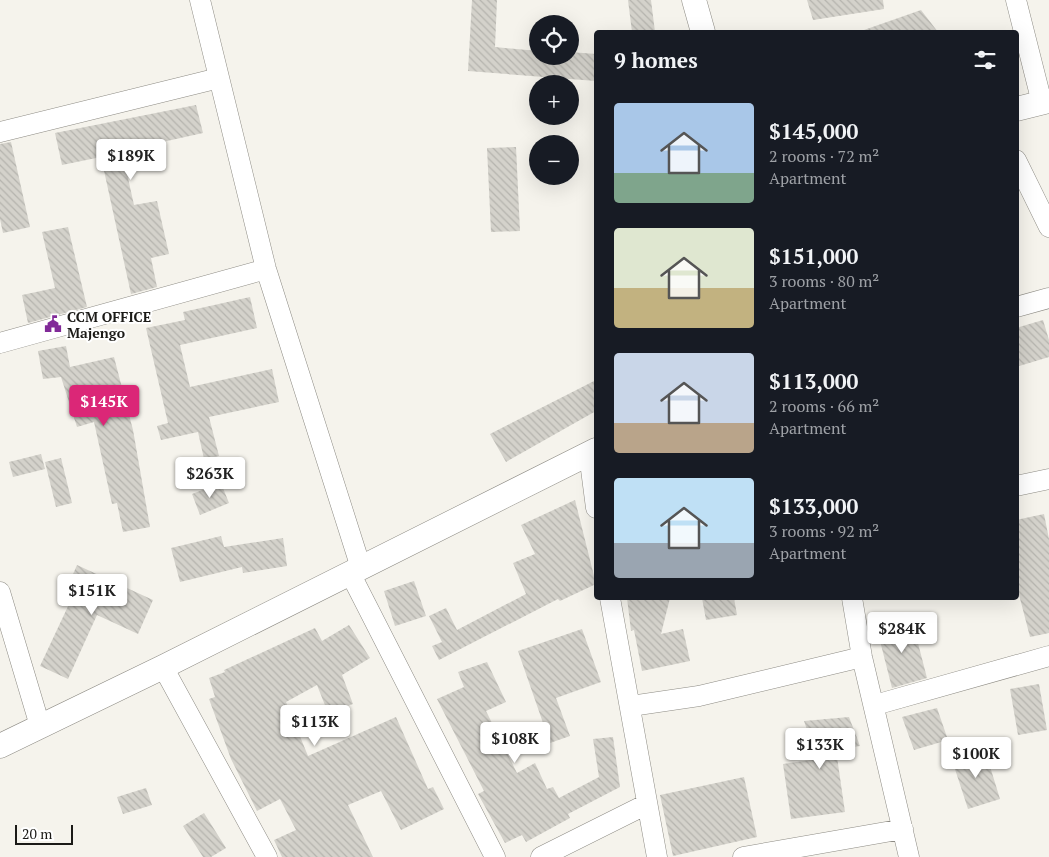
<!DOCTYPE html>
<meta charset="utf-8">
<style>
:root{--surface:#171b24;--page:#20242c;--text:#f1f3f6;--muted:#9ea1a6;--accent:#db2777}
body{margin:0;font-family:"PT Serif",serif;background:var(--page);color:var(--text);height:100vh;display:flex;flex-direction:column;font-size:19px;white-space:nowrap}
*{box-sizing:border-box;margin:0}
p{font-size:16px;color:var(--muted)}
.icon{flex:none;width:28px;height:28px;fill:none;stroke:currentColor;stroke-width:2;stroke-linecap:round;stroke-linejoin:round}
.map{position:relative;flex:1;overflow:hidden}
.panel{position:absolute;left:594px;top:30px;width:425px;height:570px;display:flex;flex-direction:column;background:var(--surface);border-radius:5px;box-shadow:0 5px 20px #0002}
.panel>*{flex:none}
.fabs{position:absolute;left:529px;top:15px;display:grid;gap:10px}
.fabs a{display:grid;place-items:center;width:50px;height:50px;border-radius:50%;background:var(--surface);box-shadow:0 5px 20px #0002;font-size:25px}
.scale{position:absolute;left:15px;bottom:12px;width:58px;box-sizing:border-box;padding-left:5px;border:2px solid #1b1a17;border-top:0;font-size:14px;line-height:18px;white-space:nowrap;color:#1b1a17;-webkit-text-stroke:4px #fff;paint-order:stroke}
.price{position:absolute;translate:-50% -42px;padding:0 11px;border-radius:5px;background:#fff;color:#222;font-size:16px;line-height:32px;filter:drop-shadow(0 1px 2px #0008)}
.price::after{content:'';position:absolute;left:50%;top:30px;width:15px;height:11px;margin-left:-8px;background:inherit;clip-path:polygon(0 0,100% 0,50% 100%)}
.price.on{background:var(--accent);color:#fff}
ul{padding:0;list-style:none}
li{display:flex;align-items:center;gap:15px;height:125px;padding:0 20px}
li span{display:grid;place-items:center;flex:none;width:140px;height:100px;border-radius:5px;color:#555}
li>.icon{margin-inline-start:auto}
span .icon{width:60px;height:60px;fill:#fffc;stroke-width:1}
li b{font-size:21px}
h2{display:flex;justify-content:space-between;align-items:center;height:60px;padding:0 20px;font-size:21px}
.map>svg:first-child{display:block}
.building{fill:url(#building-back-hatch)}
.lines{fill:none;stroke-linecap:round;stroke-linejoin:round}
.minor-casing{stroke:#8d8b84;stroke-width:21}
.tertiary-casing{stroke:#8d8b84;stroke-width:25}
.minor{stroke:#fff;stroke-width:20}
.tertiary{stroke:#fff;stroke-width:24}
.labels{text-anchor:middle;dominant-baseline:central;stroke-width:4;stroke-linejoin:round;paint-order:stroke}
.poi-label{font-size:14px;font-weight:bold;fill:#1b1a17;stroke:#fff;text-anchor:start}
</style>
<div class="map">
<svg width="1049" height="857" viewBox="0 0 1049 857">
<defs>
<pattern id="building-back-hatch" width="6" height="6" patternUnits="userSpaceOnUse" patternTransform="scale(1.25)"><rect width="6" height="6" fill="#d4d2cb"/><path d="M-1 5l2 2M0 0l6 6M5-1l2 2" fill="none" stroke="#b5b4ae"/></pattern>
</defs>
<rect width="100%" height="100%" fill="#f5f3ec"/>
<!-- building -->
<path class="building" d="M472 0H497L495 47 538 51V56H570V52L596 54V81L468 71Z
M628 0H651L655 32H632Z
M807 0H883L884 9 813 20Z
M921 10 938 32H864V30Z
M196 105 203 133 122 151 134 205 157 201 169 254 151 258 157 287 131 294 101 157 62 165 55 133Z
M11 142 30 227 3 233 0 219V144Z
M516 147 520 231 491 232 487 148Z
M68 227 87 307 28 323 22 295 55 288 42 232Z
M250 297 257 328 180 345 190 387 272 369 279 402 209 417 219 456 204 459 198 432 161 440 157 426 168 423 146 328 185 320 183 312Z
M1043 320 1049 340V357L1016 367V328Z
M66 346 70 367 114 357 133 430 150 527 123 532 117 503 112 504 94 422 77 427 61 377 43 379 38 351Z
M596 380V411L506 462 490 434Z
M41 454 45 469 13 477 9 462Z
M61 458 72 503 56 507 45 462Z
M221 483 229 503 200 515 192 494Z
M575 500 596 584 560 601 558 599 439 660 432 646 442 642 429 616 446 608 457 630 526 594 513 563 535 554 521 525Z
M1044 514 1049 539V633L1030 637 1016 583V520Z
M221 536 224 547 283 538 287 566 243 573 242 567 180 582 171 548Z
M77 565 153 600 138 634 97 615 68 679 40 666 70 602 62 599Z
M414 581 426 616 395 626 384 591Z
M627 598H670L661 634 683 629 690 661 642 671 634 630 631 631Z
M702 598H734L737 615 706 620Z
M912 620 927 678 892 688 877 629Z
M349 625 370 658 342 675 353 704 328 713 317 685 286 702 308 756 396 717 428 789 433 787 444 809 401 830 381 791 348 805 373 857H282L274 840 296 830 280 799 257 811 231 759 209 699 215 697 209 678 225 672 224 670 315 628 322 641Z
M582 629 601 682 556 698 570 736 550 743 518 651Z
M487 662 506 702 486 711 517 773 535 763 547 789 553 787 559 798 599 777 593 739 613 737 620 787 568 814 570 818 526 842 522 835 505 843 478 794 484 791 437 699 464 687 458 672Z
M1039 684 1047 730 1018 735 1010 689Z
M937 708 948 740 914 750 902 717Z
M849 717 860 746 836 750 845 812 791 819 783 764 817 759 804 721Z
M985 750 1000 799 968 809 952 760Z
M744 777 757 837 673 856 660 795Z
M146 788 152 805 123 814 117 797Z
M204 813 226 848 211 857H203L183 826Z"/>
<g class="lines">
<!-- minor casing -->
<g class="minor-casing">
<path id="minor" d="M200 0 266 269 361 568
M1016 0 1042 103
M0 132 219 78
M1016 160 1049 227
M1016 307 1049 298
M0 343 266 269
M589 454 596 508
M1016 486 1049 479
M350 573 495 857
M0 592 40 726
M610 598 657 857
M852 598 862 657 909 857
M163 667 267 857
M875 705 1049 656
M631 706 699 696 862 657
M541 857 647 804
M743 857 903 829"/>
</g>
<!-- tertiary casing -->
<g class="tertiary-casing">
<path id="tertiary" d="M694 0 703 32
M1016 109 1049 101
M0 746 163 667 596 450"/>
</g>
<!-- minor -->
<use href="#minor" class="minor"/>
<!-- tertiary -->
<use href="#tertiary" class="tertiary"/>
</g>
<!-- icons -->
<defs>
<g id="civic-bare" transform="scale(1.35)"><path d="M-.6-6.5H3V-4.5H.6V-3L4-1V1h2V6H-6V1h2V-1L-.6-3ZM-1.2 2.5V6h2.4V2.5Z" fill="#812a98" stroke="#fff" stroke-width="2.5" paint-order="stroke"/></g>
</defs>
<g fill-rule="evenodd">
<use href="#civic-bare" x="53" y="324"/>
</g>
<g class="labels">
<!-- poi labels -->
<g class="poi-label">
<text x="67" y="316">CCM OFFICE<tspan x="67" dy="16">Majengo</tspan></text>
</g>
</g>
</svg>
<div class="fabs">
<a><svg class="icon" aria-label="locate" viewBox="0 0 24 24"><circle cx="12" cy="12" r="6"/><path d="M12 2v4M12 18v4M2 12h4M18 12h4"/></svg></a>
<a>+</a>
<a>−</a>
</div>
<div class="scale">20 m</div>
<b class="price" style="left:131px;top:181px">$189K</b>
<b class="price on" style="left:104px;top:427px">$145K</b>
<b class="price" style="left:210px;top:499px">$263K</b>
<b class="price" style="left:92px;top:616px">$151K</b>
<b class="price" style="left:902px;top:654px">$284K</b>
<b class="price" style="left:315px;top:747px">$113K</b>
<b class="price" style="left:515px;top:764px">$108K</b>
<b class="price" style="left:820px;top:770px">$133K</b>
<b class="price" style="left:976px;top:779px">$100K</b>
<section class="panel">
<h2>9 homes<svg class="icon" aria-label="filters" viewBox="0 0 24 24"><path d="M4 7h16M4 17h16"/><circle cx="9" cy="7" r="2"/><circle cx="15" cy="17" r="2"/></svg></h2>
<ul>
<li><span style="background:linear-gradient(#a9c7e8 70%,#7fa58c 0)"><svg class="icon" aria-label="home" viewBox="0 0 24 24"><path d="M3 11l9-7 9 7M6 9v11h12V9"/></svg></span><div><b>$145,000</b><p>2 rooms · 72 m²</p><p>Apartment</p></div></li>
<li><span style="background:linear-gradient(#dfe7d0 60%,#c2b280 0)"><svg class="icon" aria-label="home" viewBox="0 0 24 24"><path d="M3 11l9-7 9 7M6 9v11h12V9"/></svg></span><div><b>$151,000</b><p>3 rooms · 80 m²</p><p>Apartment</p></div></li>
<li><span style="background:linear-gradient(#c9d6e8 70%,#b9a48a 0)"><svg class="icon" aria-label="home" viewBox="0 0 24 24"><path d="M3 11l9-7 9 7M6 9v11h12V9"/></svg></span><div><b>$113,000</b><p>2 rooms · 66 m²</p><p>Apartment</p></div></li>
<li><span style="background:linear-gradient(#bfe0f5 65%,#9aa5b1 0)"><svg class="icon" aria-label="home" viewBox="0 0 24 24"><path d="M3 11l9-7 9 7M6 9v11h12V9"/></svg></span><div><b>$133,000</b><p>3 rooms · 92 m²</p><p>Apartment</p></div></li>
</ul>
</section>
</div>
